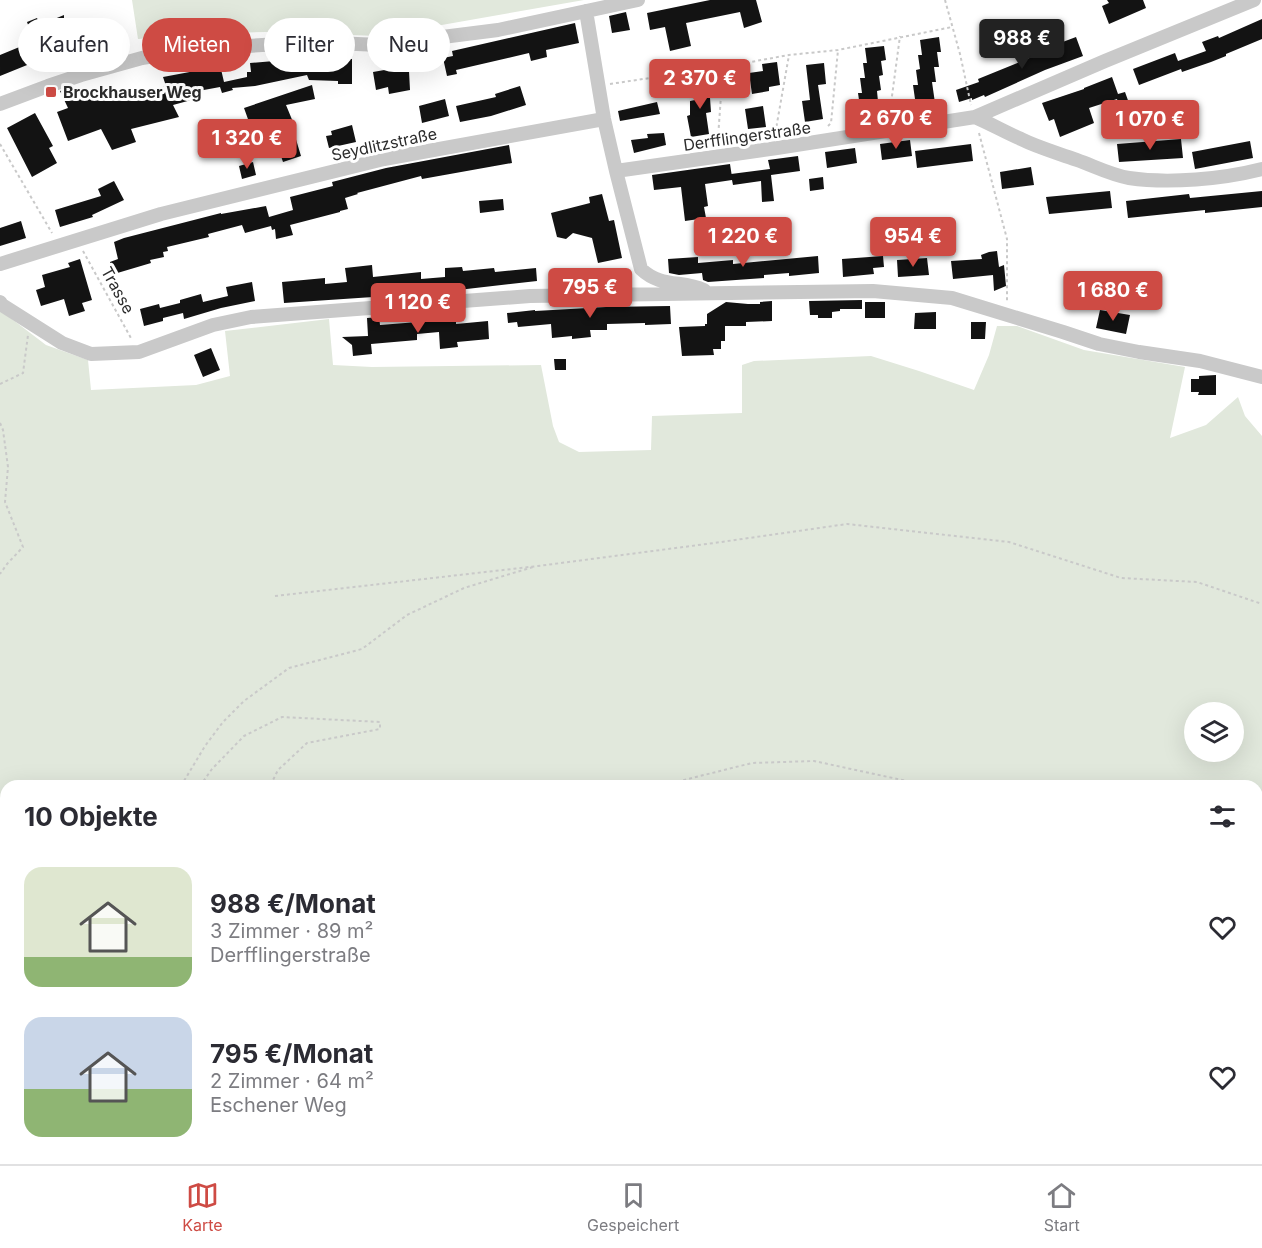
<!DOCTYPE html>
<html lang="de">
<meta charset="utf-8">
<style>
:root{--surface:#fff;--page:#f2f2f3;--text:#2b2b33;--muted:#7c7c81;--line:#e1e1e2;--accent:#ce4b44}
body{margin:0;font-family:Inter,sans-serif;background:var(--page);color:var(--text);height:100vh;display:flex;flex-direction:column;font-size:22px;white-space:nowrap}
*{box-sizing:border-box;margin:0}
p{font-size:20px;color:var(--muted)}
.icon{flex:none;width:33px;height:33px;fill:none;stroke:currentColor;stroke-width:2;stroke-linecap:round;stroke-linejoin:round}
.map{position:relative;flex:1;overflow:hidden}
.sheet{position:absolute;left:0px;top:780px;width:1263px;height:384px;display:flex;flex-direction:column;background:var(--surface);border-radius:18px 18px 0 0;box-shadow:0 6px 24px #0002}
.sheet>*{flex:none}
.banner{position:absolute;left:18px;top:18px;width:600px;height:54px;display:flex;gap:12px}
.controls{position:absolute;left:1184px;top:702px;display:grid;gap:12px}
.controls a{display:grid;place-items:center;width:60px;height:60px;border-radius:50%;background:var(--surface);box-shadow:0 6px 24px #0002;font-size:30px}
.price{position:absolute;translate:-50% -51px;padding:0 14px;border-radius:6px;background:var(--accent);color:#fff;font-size:20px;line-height:39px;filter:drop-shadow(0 2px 3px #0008)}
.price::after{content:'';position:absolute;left:50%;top:36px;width:18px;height:14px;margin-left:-9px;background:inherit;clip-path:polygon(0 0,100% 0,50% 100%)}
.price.current{background:#222;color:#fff}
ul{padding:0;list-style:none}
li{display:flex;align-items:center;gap:18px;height:150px;padding:0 24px}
li span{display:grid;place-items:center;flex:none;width:168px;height:120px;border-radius:18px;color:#555}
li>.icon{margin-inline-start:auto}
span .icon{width:72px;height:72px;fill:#fffc;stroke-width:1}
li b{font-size:26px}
h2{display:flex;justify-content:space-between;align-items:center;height:72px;padding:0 24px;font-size:26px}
.tag{padding:0 21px;border-radius:27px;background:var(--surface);box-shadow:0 6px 24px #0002;font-size:21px;line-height:54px}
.tag.current{background:var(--accent);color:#fff}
.tab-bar{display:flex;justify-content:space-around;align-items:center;height:84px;border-top:2px solid var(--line);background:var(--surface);font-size:16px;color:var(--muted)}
.tab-bar a{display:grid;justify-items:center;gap:3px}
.tab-bar .current{color:var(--accent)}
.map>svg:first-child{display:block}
.green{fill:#e1e8dc;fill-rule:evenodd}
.building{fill:#131313}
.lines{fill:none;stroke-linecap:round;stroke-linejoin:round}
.path{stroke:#c9c9c9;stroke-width:2;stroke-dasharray:3 3;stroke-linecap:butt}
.minor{stroke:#c9c9c9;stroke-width:14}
.poi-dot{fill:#ce4b44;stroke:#fff;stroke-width:2}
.labels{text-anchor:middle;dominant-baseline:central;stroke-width:6;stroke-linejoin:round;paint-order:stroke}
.poi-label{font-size:16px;font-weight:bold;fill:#2c2c2c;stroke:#fff;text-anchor:start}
.street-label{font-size:16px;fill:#2c2c2c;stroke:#fff}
</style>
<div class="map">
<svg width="1262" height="1164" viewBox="0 0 1262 1164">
<rect width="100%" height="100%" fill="#fff"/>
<!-- green -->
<path class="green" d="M132 0H584L379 36 266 32 197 34 138 39Z
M0 310 46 345 88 360 91 390 196 385 230 376 225 331 329 319 333 365 372 367 541 365 553 426 559 442 579 452 651 450 652 416 742 413V365L754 361 871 356 919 371 974 390 989 355 997 326H1017L1084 350 1185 367 1170 438 1206 425 1238 397 1245 416 1262 436V1164H0ZM1194 712H1233V752H1194ZM6 786H1257V1158H6Z"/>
<!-- building -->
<path class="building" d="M710 0H756L762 22 744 28 740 12 686 23 691 46 670 51 665 27 650 30 647 13Z
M1107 0H1143L1146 8 1109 24 1102 6 1109 3Z
M626 12 630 30 612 33 609 16Z
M64 15V22L74 46 0 76V55L34 41 27 22 37 18 40 25Z
M1262 19V39L1226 54V56L1211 62 1182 72 1181 69 1139 85 1133 69 1175 53 1178 61 1206 51 1202 42 1218 36 1219 38Z
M575 23 579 43 546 50 547 57 531 61 529 53 456 70 457 74 447 76 443 58 453 56 452 51Z
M108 32 113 49 84 57 79 40Z
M939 37 941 52H937L939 67H934L936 82H932L935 103 916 106 913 85H918L916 70 920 69 918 55H922L920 40Z
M1076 37 1083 56 1045 70 985 97 984 95 972 100V98L959 102 956 90 979 82 978 79 1032 57 1031 55 1044 49Z
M884 46 886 60 881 61 883 75 879 76 881 90 877 91 879 112 861 114 858 93H862L860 78H865L863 63H867L865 48Z
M309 58 352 59V84H338V81L309 80 307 75 255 86 232 88 233 90 222 93 220 87 193 92 195 99 173 105 179 117 131 129 136 142 112 150 101 129 68 141 57 112 68 108 60 91 75 86 79 96 110 89 112 99 166 86 163 77 211 68 210 67 220 65 224 82 247 77V72H251L250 63Z
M777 62 780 85 769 87V91L752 94 749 73 763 71 762 64Z
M824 63 826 84 818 85 823 119 805 122 802 101 810 100 806 65Z
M406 64V71H409L410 90 389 94 388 87 376 90 373 72 390 69V65Z
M1112 77 1118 94 1125 92 1130 106 1120 110 1117 99 1089 108 1094 123 1060 137 1054 119 1049 121 1042 103 1084 89V88Z
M711 83 713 98H710L711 112 706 113 709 134 691 137 687 116 690 115V101L695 100 693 86Z
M312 85 315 99 286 105 293 122 291 123 301 156 283 162 276 141 258 147 244 108Z
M520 86 526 105 491 116 460 122 456 106 496 97 495 94Z
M445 99 449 116 422 123 419 106Z
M657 102 660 114 620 121 618 111Z
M763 106 766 127 748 129 745 109Z
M35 113 53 146 49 148 57 163 32 177 7 128Z
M352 125 356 142 329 148 326 136 332 135 331 131Z
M664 133 666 145 634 153 631 140 648 138 647 134Z
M1181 139 1183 158 1119 162 1117 144Z
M910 140 912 156 882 160 880 144Z
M1250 141 1253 158 1195 169 1192 152Z
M971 144 973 161 917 168 915 151Z
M509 145 512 163 422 179 421 176 357 193 358 194 345 198 348 209 340 211V212L290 225 293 235 276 239 275 229 272 230 271 226 245 233 242 225 208 234 209 237 167 247 168 251 163 252 164 257 150 260 151 263 114 274 110 262 118 259 114 242 124 238 221 213V214L266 206 269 217 293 210 290 197 333 186 332 182 386 168Z
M855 148 857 163 827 168 825 152Z
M798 156 800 171 771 175 774 201 762 202 761 181 733 185 732 180 705 184 708 206 704 207 706 218 685 221 681 187 654 190 652 175 730 164 732 177 731 174 770 169 768 160Z
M253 162 256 175 242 179 239 166Z
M1031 167 1034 185 1002 189 1000 172Z
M823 177 824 189 810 191 809 179Z
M114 181 124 200 92 215 93 217 60 227 55 210 101 196 98 189Z
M1110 191 1112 208 1049 214 1046 197Z
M1262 191V207L1205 213V210L1128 218 1126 201 1189 194 1190 198Z
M602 194 609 221 614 220 622 258 598 263 592 238 573 233 566 239 557 237 551 213 590 203 589 197Z
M503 199 504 210 480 213 479 201Z
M21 221 26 238 0 246V228Z
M997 251 999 267 1004 265 1006 286 994 291 993 275 953 279 951 261 982 259 981 255 989 252Z
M818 256 819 273 789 276V273L764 275V278L708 282 703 280 702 273 679 275 669 273 668 259 698 257V263L733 260V264Z
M883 256 884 267 873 268 874 274 843 277 842 259Z
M927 258 929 275 898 277 897 260Z
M80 259 92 300 82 303 85 311 69 316 64 299 41 306 36 290 45 287 42 275 70 267 68 263Z
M372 265 373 277 421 272V279L445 277V268L462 267 463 271 494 268 495 272 536 268 537 281 458 290V291L440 292V289H421L394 291V295L388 296 284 303 282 282 325 278V284L347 282 345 268Z
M252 282 255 301 221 308 184 319 183 313 163 318V321L144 326 140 309 159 304 160 308 180 303V300L201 294 203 302 228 296 226 287Z
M862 300V309H840V311L832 312V318H818V315H810L809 301Z
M772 301V321L746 322V326H725V341H721V349H713L714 355 682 356 679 327 705 326V324H707V314L726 302 748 304H760V302Z
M865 302H885V318H865Z
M670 306 671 324 645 325V323L607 324V330H590L591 337 572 339V336L552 338 551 324 518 327 517 322 508 323 507 313 535 310V311L606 307Z
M1100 310 1130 315 1126 334 1096 328Z
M936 312V329H914L915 313Z
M379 317 380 325 456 319V324L488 321 489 339 457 342 458 347 440 349 439 332 417 334V340L371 344 372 354 353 356 352 345 342 337 368 336 367 318Z
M971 322H986L985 339H971Z
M211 348 220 370 203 377 194 355Z
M554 359H566V370H555Z
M1216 375V395H1198L1199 392H1191V379H1199V376Z"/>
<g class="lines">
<!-- path -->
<path class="path" d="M945 0 960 54 971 105
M610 84 723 67 789 55 838 50 952 27
M884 118 890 111 900 36
M828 126 831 123 838 50
M979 133 1007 239V301
M769 135 776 129 789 55
M0 144 52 233
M713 144 718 138 723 67
M83 251 132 340
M0 384 23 373 28 335
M0 423 3 430 8 467 5 502 23 547 7 564 0 574
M275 596 538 566 714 543 847 524 1009 542 1121 578 1197 582 1262 604
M181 786 205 746 223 722 244 701 289 668 362 649 407 615 464 588 533 567
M200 786 212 769 244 736 282 717 380 722V729L307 743 278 770 270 786
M660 786 752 763 814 761 930 786
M1257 933 1262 936
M0 1032 6 1043
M109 1158 115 1164
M434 1158 435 1164
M1137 1158 1146 1164
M157 1164 158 1158
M287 1164 288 1158
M432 1164 433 1158"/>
<!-- minor -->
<path class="minor" d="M586 11 604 119 616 171 641 269C661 288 682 280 704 290
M0 104 48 86 81 75 142 58 196 49 313 42 379 45 498 30 638 0
M975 117C991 124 1005 132 1021 139 1039 148 1058 153 1077 160 1094 166 1111 175 1129 178 1169 184 1223 179 1262 169
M616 171 777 148 975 117 1105 61 1254 0
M0 264 161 214 384 159 604 119
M0 302 2 305 62 343 91 354 139 352 213 325 251 317 530 296 873 291 952 298 1063 332 1099 344 1139 352 1200 361 1262 377"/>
</g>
<!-- markers -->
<rect class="poi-dot" x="45" y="86" width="12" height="12" rx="3"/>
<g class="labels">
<!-- poi labels -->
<g class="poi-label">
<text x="63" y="92">Brockhauser Weg</text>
</g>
<!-- street labels -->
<g class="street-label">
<text transform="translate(747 136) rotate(-8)">Derfflingerstraße</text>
<text transform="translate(384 144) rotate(-12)">Seydlitzstraße</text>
<text transform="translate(118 290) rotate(61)">Trasse</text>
</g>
</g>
</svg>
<div class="controls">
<a><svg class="icon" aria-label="layers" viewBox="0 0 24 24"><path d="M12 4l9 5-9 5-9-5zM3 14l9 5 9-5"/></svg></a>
</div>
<b class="price current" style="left:1022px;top:70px">988 €</b>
<b class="price" style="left:700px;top:110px">2 370 €</b>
<b class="price" style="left:896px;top:150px">2 670 €</b>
<b class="price" style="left:1150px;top:151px">1 070 €</b>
<b class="price" style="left:247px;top:170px">1 320 €</b>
<b class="price" style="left:743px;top:268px">1 220 €</b>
<b class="price" style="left:913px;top:268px">954 €</b>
<b class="price" style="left:590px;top:319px">795 €</b>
<b class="price" style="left:1113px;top:322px">1 680 €</b>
<b class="price" style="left:418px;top:334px">1 120 €</b>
<div class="banner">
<a class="tag">Kaufen</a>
<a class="tag current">Mieten</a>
<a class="tag">Filter</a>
<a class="tag">Neu</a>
</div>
<section class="sheet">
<h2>10 Objekte<svg class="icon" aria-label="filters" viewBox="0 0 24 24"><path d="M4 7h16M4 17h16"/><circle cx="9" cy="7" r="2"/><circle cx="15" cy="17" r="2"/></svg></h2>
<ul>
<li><span style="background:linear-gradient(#dfe7d0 75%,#8fb573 0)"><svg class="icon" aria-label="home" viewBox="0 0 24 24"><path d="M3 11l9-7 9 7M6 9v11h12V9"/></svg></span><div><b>988 €/Monat</b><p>3 Zimmer · 89 m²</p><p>Derfflingerstraße</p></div><svg class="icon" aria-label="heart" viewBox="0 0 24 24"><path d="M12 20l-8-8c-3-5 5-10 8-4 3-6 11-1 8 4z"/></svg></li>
<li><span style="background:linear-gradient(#c9d6e8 60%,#8fb573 0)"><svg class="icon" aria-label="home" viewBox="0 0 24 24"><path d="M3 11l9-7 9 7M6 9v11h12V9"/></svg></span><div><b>795 €/Monat</b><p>2 Zimmer · 64 m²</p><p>Eschener Weg</p></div><svg class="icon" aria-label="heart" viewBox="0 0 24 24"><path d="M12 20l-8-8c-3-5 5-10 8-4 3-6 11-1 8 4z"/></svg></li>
</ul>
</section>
</div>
<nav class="tab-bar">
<a class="current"><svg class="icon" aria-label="map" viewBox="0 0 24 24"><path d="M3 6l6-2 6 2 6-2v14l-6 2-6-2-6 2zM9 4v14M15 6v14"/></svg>Karte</a>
<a><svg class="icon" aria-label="saved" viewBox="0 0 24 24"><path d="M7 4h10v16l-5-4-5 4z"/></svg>Gespeichert</a>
<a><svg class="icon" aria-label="home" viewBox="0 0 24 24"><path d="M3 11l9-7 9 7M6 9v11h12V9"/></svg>Start</a>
</nav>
